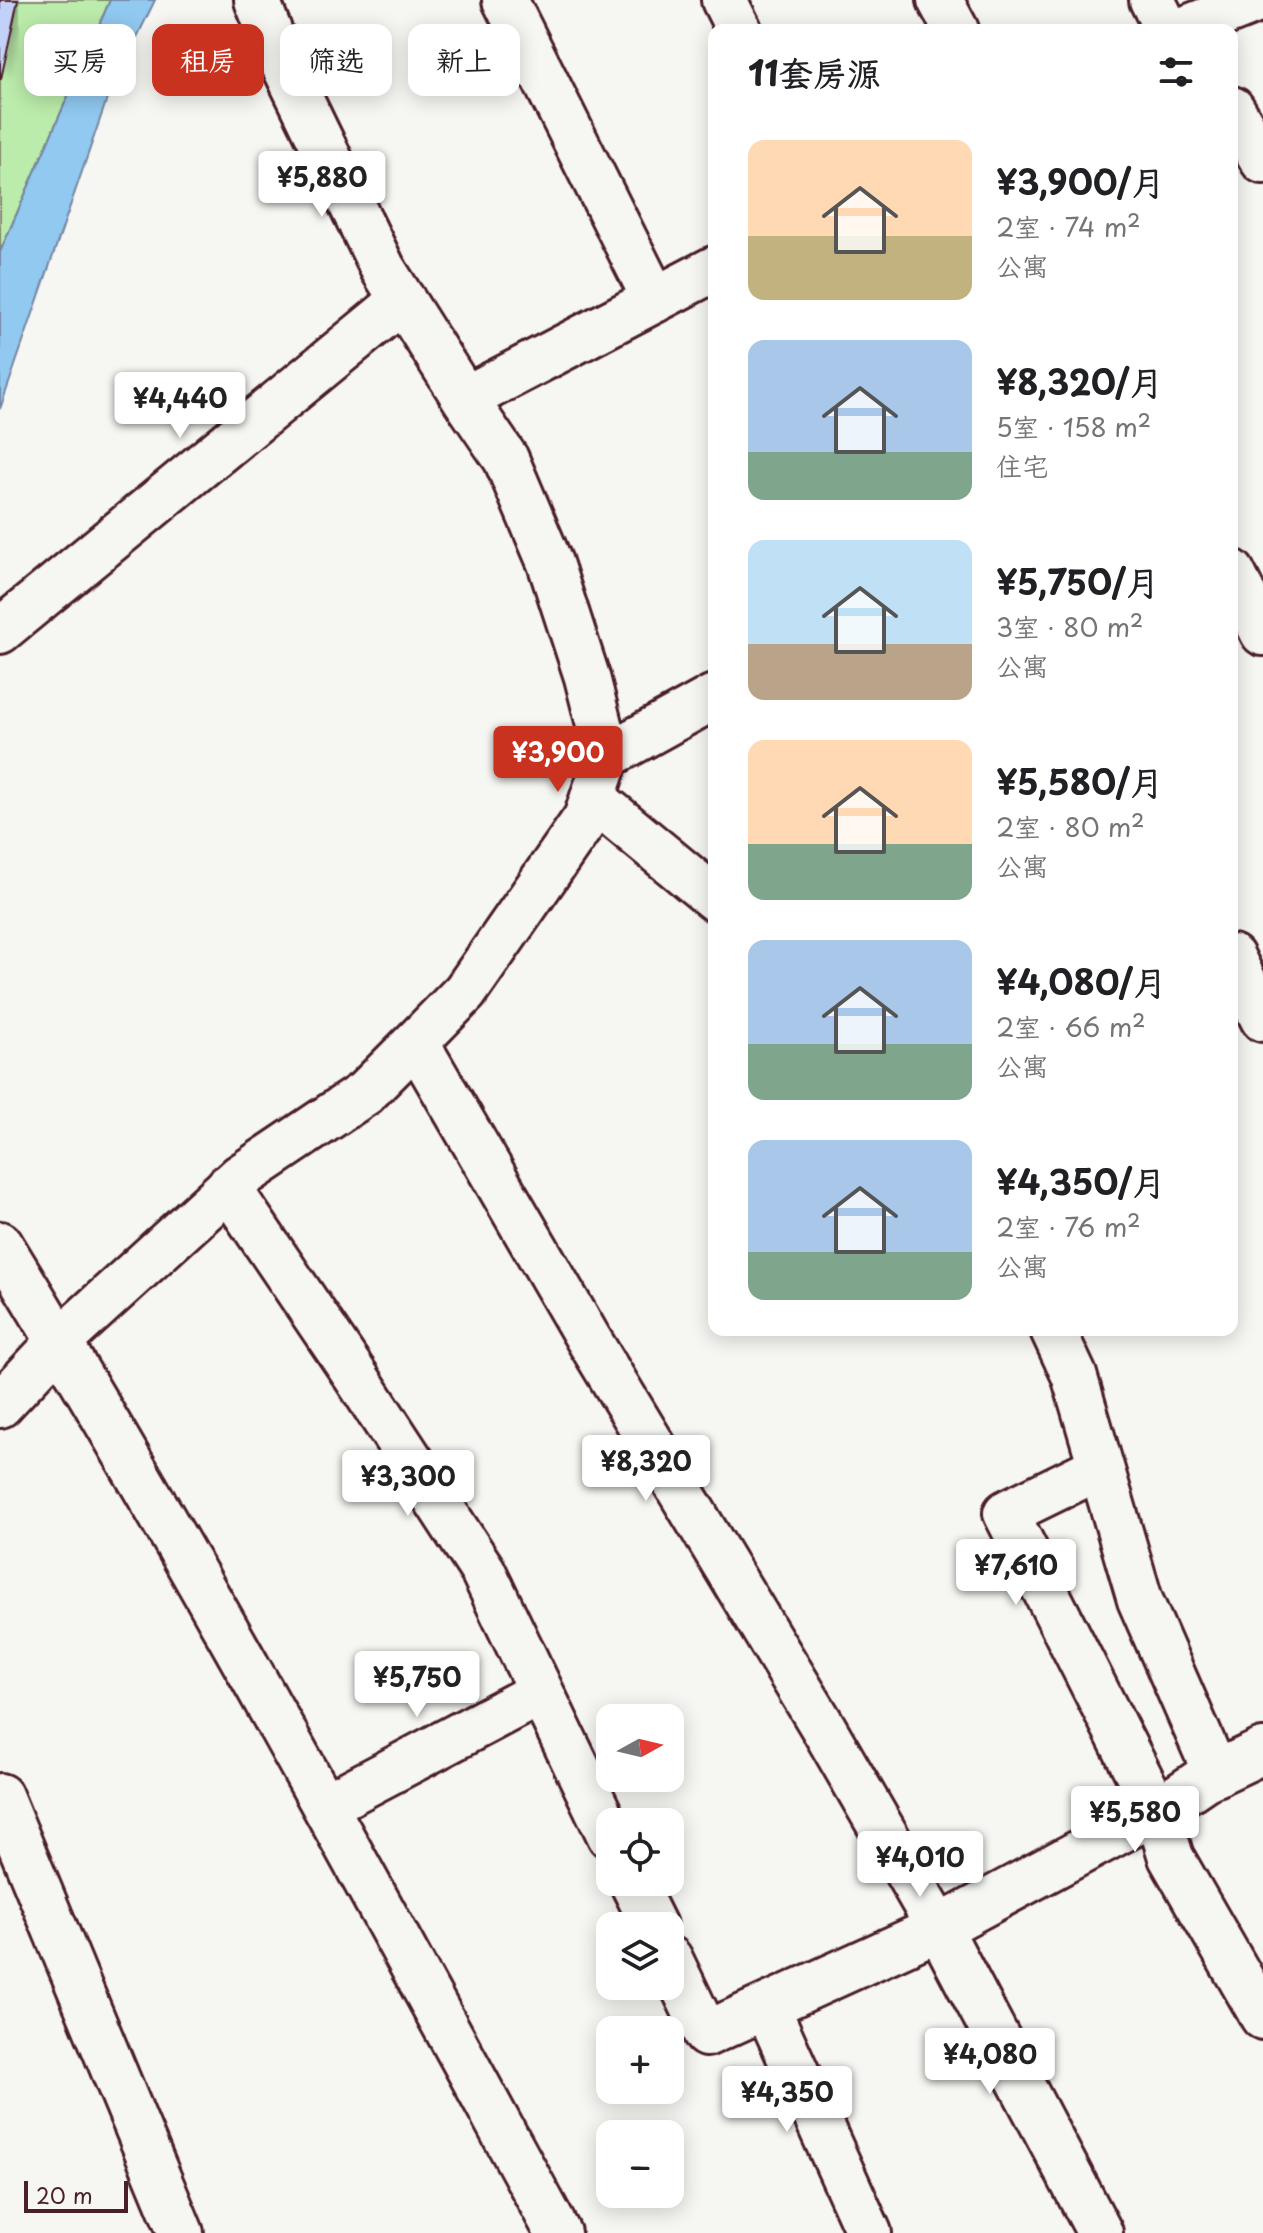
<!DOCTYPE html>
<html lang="zh">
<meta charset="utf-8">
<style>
:root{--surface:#fff;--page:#f6f6f6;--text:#202124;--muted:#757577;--accent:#c8321e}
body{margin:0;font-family:"Playpen Sans","LXGW WenKai TC",sans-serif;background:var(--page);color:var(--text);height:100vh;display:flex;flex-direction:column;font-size:30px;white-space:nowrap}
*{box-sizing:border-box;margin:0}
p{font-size:26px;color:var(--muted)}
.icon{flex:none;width:44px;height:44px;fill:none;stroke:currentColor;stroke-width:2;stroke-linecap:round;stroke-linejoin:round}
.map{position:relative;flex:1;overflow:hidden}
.side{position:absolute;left:708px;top:24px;width:530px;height:1312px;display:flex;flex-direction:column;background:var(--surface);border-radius:16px;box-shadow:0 4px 20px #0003}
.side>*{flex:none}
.banner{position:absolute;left:24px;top:24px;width:564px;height:72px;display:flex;gap:16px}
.needle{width:52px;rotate:82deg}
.tools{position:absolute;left:596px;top:1704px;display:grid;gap:16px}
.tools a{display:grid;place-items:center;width:88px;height:88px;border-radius:16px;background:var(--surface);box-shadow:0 4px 20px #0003;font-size:40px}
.scale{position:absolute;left:24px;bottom:20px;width:104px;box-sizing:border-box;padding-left:8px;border:4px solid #4a1f2b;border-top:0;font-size:22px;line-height:28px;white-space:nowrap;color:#4a1f2b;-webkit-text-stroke:6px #f6f6f2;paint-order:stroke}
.price{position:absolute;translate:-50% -68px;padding:0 18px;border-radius:8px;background:#fff;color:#222;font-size:26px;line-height:52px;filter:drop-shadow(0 2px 4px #0008)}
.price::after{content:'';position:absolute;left:50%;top:48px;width:24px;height:18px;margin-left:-12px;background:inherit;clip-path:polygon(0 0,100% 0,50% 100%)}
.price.selected{background:var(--accent);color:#fff}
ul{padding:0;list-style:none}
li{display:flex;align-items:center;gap:24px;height:200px;padding:0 40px}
li span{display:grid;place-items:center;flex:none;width:224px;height:160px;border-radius:16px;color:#555}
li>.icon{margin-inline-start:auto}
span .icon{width:96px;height:96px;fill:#fffc;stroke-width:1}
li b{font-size:34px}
h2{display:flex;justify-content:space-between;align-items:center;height:96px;padding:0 40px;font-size:34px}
.tag{padding:0 28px;border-radius:16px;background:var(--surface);box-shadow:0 4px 20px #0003;font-size:28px;line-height:72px}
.tag.selected{background:var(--accent);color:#fff}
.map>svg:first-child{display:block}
.green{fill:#bbecab;stroke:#82866b;stroke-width:2}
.water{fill:#91c9f0;stroke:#7585a1;stroke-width:2}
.building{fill:#c2d1f7;stroke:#4a1f2b;stroke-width:2;filter:url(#shadow)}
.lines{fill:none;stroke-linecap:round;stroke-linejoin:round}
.minor-casing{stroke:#4a1f2b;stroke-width:50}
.minor{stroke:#f6f6f2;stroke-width:44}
</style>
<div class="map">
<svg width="1263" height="2233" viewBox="0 0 1263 2233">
<defs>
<filter id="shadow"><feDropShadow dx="7" dy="-7" stdDeviation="4" flood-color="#0004"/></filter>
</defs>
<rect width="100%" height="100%" fill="#f6f6f2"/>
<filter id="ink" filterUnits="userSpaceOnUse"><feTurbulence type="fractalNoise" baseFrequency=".0125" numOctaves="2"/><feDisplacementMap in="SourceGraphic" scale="16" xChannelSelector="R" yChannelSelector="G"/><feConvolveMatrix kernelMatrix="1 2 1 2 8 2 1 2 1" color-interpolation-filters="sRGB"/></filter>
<g filter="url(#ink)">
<!-- green -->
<path class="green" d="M0 0H110L0 252Z"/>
<!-- water -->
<path class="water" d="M110 0H155L107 99 0 409V252Z"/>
<!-- building -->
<path class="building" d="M0 0H18L1 79H0Z"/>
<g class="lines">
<!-- minor casing -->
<g class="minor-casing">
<path id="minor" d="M257 0 277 51 383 269 465 399
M505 0 655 300
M724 0 739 30
M940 0 956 30
M1152 0 1167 30
M1182 30 1258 0
M1232 109 1263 161
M1232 572 1263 633
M0 631 403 300
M607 756 714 697
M593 798 714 898
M1232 957 1263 1019
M416 1042 589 1340 823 1727 939 1928 1100 2233
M228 1187 355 1375 483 1571 610 1836
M0 1244C198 1567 377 1901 558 2233
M1053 1330 1074 1375 1140 1600 1216 1774
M0 1405 60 1341 240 1177 365 1093 416 1042 465 992 586 818 607 756 587 677 550 563 506 459 465 399 714 269
M1263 1751 1204 1779 1157 1811 1171 1857 1263 2017
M0 1796 181 2233
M325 1806 541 1692
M632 1882 654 1926
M670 1959 706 2034 939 1928 1157 1811 1006 1513 1100 1467
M767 2007 869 2233"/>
</g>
<!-- minor -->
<use href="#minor" class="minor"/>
</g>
</g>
</svg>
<div class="tools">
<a><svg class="needle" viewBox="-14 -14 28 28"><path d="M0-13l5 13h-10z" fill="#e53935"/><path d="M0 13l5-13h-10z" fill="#757577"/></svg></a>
<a><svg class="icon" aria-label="locate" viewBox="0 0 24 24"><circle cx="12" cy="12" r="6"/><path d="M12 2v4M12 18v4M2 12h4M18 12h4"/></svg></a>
<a><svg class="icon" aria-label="layers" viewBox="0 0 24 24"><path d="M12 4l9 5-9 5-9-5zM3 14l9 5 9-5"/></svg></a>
<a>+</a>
<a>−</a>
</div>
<div class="scale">20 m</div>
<b class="price" style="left:322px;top:219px">¥5,880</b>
<b class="price" style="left:180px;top:440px">¥4,440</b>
<b class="price selected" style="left:558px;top:794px">¥3,900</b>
<b class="price" style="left:646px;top:1503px">¥8,320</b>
<b class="price" style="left:408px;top:1518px">¥3,300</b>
<b class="price" style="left:1016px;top:1607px">¥7,610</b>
<b class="price" style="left:417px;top:1719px">¥5,750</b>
<b class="price" style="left:1135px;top:1854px">¥5,580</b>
<b class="price" style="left:920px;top:1899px">¥4,010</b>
<b class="price" style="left:990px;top:2096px">¥4,080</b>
<b class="price" style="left:787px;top:2134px">¥4,350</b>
<div class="banner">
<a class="tag">买房</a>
<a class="tag selected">租房</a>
<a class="tag">筛选</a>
<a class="tag">新上</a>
</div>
<section class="side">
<h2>11套房源<svg class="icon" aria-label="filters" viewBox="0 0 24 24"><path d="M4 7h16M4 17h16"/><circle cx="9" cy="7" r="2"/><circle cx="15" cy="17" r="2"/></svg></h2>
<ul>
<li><span style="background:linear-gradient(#ffd9b3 60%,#c2b280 0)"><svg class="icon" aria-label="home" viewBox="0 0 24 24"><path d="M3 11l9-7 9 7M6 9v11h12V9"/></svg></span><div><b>¥3,900/月</b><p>2室 · 74 m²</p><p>公寓</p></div></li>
<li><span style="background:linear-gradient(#a9c7e8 70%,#7fa58c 0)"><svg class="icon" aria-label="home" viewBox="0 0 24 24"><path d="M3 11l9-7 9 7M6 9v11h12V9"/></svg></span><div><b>¥8,320/月</b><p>5室 · 158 m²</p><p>住宅</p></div></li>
<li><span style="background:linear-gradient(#bfe0f5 65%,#b9a48a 0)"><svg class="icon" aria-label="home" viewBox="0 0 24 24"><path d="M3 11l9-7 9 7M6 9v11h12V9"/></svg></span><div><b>¥5,750/月</b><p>3室 · 80 m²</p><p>公寓</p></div></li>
<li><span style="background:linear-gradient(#ffd9b3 65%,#7fa58c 0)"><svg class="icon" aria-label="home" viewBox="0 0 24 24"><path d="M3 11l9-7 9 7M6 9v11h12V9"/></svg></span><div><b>¥5,580/月</b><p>2室 · 80 m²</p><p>公寓</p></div></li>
<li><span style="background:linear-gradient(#a9c7e8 65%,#7fa58c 0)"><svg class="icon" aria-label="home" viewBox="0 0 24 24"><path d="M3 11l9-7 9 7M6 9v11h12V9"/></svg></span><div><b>¥4,080/月</b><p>2室 · 66 m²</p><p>公寓</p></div></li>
<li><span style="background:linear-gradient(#a9c7e8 70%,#7fa58c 0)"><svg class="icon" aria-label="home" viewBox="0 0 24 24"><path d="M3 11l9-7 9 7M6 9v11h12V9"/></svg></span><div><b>¥4,350/月</b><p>2室 · 76 m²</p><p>公寓</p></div></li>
</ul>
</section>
</div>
